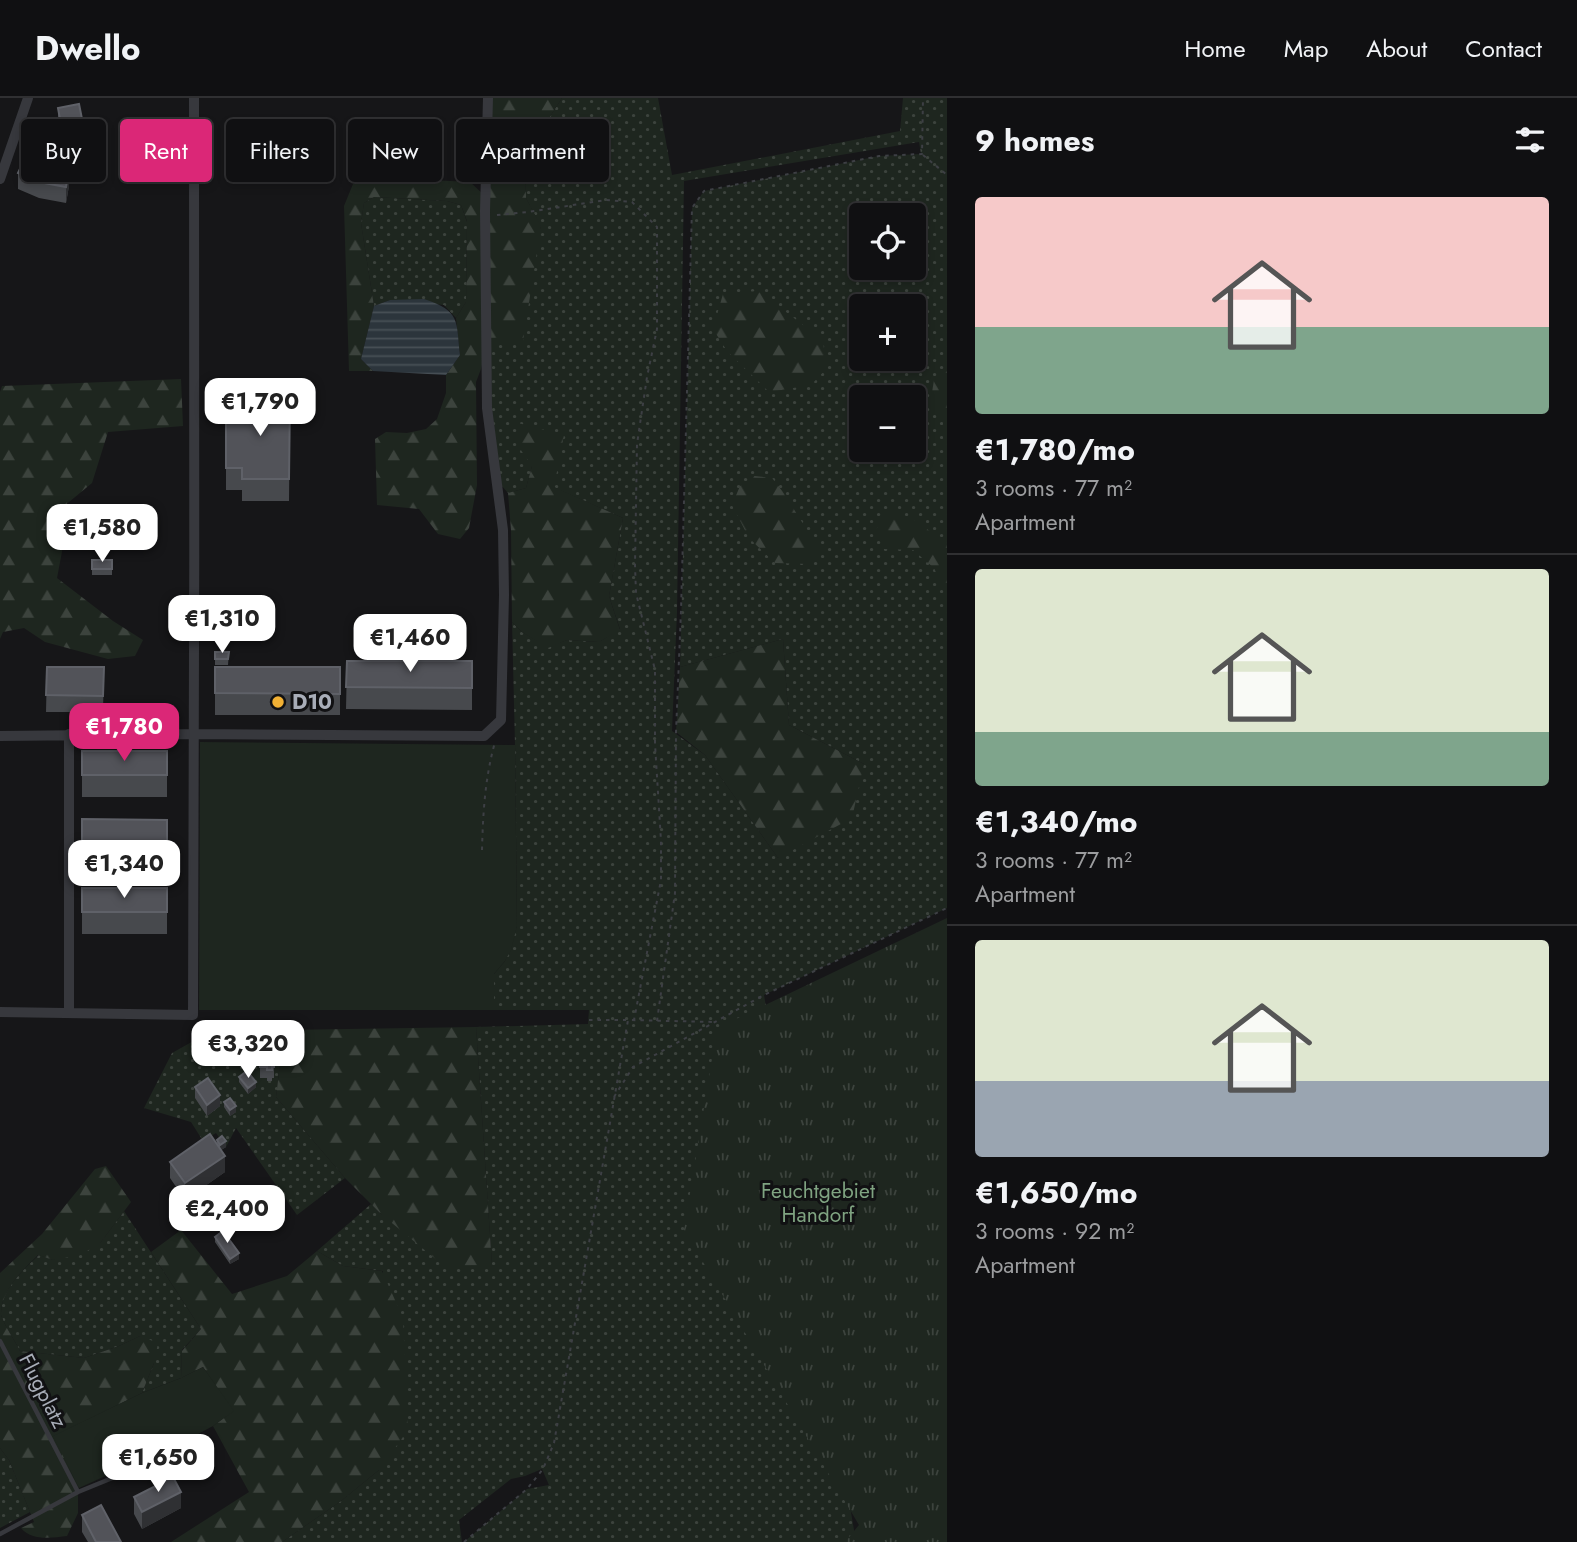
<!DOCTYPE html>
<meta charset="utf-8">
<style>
:root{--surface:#101012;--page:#1e1e20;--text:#f1f3f6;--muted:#9c9d9f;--line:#303032;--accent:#db2777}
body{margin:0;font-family:Jost,sans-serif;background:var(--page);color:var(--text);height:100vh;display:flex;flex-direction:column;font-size:26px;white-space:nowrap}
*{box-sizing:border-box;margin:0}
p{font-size:23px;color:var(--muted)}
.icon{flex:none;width:38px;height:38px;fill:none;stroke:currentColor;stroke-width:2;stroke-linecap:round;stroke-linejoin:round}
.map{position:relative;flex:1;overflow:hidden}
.side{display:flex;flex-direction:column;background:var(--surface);width:630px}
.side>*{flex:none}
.top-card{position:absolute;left:21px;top:21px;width:665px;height:63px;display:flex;gap:14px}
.fabs{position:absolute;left:849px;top:105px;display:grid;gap:14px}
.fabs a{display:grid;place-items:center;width:77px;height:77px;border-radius:7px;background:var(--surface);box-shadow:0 4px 10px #0003,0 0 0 2px var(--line);font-size:35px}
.price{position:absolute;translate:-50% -60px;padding:0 16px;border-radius:14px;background:#fff;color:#222;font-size:23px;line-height:46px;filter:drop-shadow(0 2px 4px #0008)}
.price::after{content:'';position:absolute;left:50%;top:42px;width:21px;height:16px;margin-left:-10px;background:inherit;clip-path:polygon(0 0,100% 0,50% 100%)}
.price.active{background:var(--accent);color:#fff}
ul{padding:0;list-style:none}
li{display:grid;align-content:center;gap:14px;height:371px;padding:0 28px}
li+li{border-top:2px solid var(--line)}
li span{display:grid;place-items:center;height:217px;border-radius:7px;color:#555}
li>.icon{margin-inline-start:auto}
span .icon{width:126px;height:126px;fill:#fffc;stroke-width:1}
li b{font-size:30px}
h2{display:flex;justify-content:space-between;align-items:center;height:84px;padding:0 28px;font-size:30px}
.pill{padding:0 24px;border-radius:7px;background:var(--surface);box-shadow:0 4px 10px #0003,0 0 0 2px var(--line);font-size:24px;line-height:63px}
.pill.active{background:var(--accent);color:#fff}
header{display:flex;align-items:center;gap:42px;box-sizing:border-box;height:98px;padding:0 35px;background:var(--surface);border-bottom:2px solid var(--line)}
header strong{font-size:33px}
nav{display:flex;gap:38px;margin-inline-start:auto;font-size:24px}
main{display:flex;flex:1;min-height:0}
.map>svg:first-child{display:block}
.grass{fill:url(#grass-dots);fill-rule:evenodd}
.forest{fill:url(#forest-firs)}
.park{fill:url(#park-tufts)}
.pitch{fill:#1e261f}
.water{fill:url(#water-rules)}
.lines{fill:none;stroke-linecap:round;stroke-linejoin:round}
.path{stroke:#3d3f44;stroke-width:2;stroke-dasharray:3.5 5;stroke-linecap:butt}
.service{stroke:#37383d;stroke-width:4.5}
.minor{stroke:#37383d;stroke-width:10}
.wall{fill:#47494d}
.shaded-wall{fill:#2f3033}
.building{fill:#525359;stroke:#5f6168;stroke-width:2}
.poi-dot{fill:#f2b134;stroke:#111113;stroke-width:2.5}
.labels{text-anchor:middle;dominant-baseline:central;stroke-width:6;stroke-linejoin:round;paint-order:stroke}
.poi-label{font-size:21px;font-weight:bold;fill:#a8adb8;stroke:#111113;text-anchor:start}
.park-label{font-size:21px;fill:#7fa381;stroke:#111113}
.street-label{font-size:21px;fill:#a8adb8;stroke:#111113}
</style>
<header>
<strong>Dwello</strong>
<nav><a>Home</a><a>Map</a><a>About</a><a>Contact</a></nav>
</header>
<main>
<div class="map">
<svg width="947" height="1444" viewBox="0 0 947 1444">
<defs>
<pattern id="grass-dots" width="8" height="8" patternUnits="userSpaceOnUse" patternTransform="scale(1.75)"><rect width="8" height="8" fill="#1e261f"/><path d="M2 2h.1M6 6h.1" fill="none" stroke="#3c433d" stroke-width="1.8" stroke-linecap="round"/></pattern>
<pattern id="forest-firs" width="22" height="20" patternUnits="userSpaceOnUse" patternTransform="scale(1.75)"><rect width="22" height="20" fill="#1e261f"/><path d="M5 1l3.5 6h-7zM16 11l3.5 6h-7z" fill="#3c433d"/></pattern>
<pattern id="park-tufts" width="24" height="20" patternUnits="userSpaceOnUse" patternTransform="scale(1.75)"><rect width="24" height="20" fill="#1e261f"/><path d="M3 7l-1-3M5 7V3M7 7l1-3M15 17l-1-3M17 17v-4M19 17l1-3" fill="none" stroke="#3c433d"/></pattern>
<pattern id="water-rules" width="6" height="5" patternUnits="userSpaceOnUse" patternTransform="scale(1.75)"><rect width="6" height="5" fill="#2c353c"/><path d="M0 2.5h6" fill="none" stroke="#485056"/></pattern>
</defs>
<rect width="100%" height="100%" fill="#161618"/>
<!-- grass -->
<path class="grass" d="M562 0H658L672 77 900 33 903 0H947V810L764 897 856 1444H464L527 1391 549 1387 542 1371 525 1378 511 1381 459 1422 462 1444H282L341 1403 379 1372 383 1173 343 1168 317 1153 371 1106 381 1116 492 1167 476 929 588 926 589 912H494V876L505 863 517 828 515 647 512 524 522 534 548 549 567 542 599 544 620 531 609 498 623 420 553 389 532 368 526 390 508 395 495 380 486 247 541 129 526 100 525 57 542 37 549 20ZM919 44 921 56 879 58 704 93 692 110 680 569 783 541 789 627 864 666 778 760 705 657 672 633 677 514 684 83ZM861 117H914V170H861ZM861 208H914V261H861ZM861 299H914V352H861Z
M374 99 447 103 461 107 467 124 466 204 456 220 444 207 390 202 374 208 361 125 364 105Z
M213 932H284L276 999 345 1080 297 1117 236 1030 226 1049 216 1035 203 1043 191 1024 144 1010 172 955Z
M124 1113 201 1231 182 1252 181 1280 142 1295 154 1265 140 1238 119 1248 84 1260 20 1253C14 1241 5 1229 1 1217 0 1192 23 1172 39 1157L53 1162 101 1144Z
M0 1350 9 1362 30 1414 0 1430Z"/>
<!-- forest -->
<path class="forest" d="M488 0H562L549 20 542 37 525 57 526 100 541 128 523 243 486 247 481 271 476 284 477 387 469 430 460 441 438 436 419 411 377 407 375 341 386 334 407 335 426 331 437 321 446 295V277L460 257 456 220 466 204 467 123 461 107 447 103 374 99 364 105 361 125 374 208 361 261 373 273H349L344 108 353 86 370 79 470 84 485 98Z
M758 193 823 242 826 271 811 287 769 294 727 253 713 231 723 196Z
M947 273V338L943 340V322L930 307 934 282Z
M181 281 183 328 108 334 92 385 63 409V448L57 480 113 523 143 542 135 558 108 561 45 544 24 530 3 534 0 541V294L2 288Z
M518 325 564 337 554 389 623 420 609 498 620 532 599 544 567 542 548 550 522 534 512 524 511 432 508 395 526 390 532 368 516 345Z
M754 378 772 380 783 394 819 451 809 466 775 465 749 440 732 407 740 388Z
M892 414 917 423 947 447V505L942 487 934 470 913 452 884 451 876 434 880 419Z
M783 541 789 627 864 666 852 720 778 760 705 657 676 634 680 569Z
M476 929 492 1167 444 1168 381 1116 345 1080 276 999 284 932Z
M106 1068 131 1104 101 1144 81 1157 53 1162 38 1157C23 1172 0 1193 1 1217 5 1229 14 1241 20 1253L84 1260 119 1248 140 1238 158 1245 154 1265 142 1295 54 1338 79 1390 78 1394V1415L67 1438C51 1440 32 1443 21 1430L34 1424 9 1362 0 1350V1175L42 1136 95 1071Z
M181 1132 232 1196 287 1178 317 1153 343 1168 382 1173 403 1220 408 1332 379 1372 341 1403 282 1444H171L249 1394 213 1328 233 1313 203 1269 181 1280 182 1253 201 1231 151 1154Z"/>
<!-- park -->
<path class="park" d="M947 820V1444H845L859 1427 684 1132 717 930Z"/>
<!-- pitch -->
<path class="pitch" d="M200 644 515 647 517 828 511 852 505 863 494 876V912H199Z
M203 1269 234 1313 213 1328 170 1351 134 1365 79 1390 53 1338 142 1295 181 1280Z"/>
<!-- water -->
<path class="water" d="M424 201C461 213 456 223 460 257L446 277 373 273 361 261 374 208 390 202Z"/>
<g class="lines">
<!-- path -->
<path class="path" d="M923 57 947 77
M497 117 528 114 606 102 632 104 657 129V231L647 279 637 346 635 467 636 495 655 572V646L661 743V782L634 922
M482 752C483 714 485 680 495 644
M589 922H626
M657 923 675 795 676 634 681 513 692 110 704 93 879 58 922 56 923 0
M614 999 633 969 764 897 947 810
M464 1444 527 1391 543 1371 554 1345 628 922 714 924"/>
<!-- service -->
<path class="service" d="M0 1243 78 1394
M0 1436 78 1394 198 1345"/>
<!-- minor -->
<path class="minor" d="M0 81 28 0
M69 636V915
M0 638 193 636 484 638 501 622 504 497 503 432 487 310 485 113 488 0
M0 914 193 917C193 611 196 306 194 0"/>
</g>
<!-- wall -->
<path class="wall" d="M58 10 89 56V73L69 76V88L66 105 39 100 18 91V75L44 68 66 72 58 26Z
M290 299 289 403H242V392H226V310H243Z
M92 462H112V477H92Z
M215 554H229L228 567H215Z
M347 563H472V612L346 611Z
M47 569H104L103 614H46Z
M215 569H340V617H215Z
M82 653H167V699H82Z
M82 721 167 722V768L82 767Z
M82 790H167V836H82Z
M260 947H274V980H272V983H267V980H260Z
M239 979 256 989 248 996 239 984Z
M195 989 220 1008 207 1018 195 1000Z
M224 1004 236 1014 230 1018 224 1009Z
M217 1042 226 1049 221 1052 225 1074 185 1102 170 1080V1064L217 1046Z
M215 1139 239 1161 230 1166 215 1144Z
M134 1399 181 1410 142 1431 134 1416Z
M82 1417 121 1444H88L82 1434Z"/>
<!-- shaded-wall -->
<path class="shaded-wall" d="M69 72V88L66 105V89Z
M256 984V989L248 996V990Z
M220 997V1008L207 1018V1007Z
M236 1008V1014L230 1018V1012Z
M226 1043V1049L220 1053V1047Z
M225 1058V1074L185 1102V1085Z
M239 1155V1161L230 1166V1161Z
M181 1394V1410L142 1431V1414Z"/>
<!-- building -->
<path class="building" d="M79 6 89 56 67 60 58 10Z
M25 60 44 68 69 72 66 89 39 84 18 75Z
M243 299H290L289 381H242V370H226V310H243Z
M92 462H112V471H92Z
M215 554H229L228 561H215Z
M347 563H472V590L346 589Z
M47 569H104L103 598 46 597Z
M215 569H340V596L215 595Z
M82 653H167V677H82Z
M82 721 167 722V746H82Z
M82 790H167V814H82Z
M260 947H274V969H272V972H267V969H260Z
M247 973 256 984 248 990 239 979Z
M208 980 220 997 207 1007 195 989Z
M230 1000 236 1008 230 1012 224 1004Z
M210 1036 225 1058 185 1085 170 1064Z
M222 1038 226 1043 220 1047 217 1042Z
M223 1133 239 1155 230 1161 215 1139Z
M173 1379 181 1394 142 1414 134 1399Z
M101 1407 121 1444H96L82 1417Z"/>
<!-- markers -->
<circle class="poi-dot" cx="278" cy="604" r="7"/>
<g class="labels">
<!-- poi labels -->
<g class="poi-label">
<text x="292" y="604">D10</text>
</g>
<!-- park labels -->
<g class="park-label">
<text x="818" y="1093">Feuchtgebiet<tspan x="818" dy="24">Handorf</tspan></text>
</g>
<!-- street labels -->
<g class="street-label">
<text transform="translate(43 1293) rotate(63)">Flugplatz</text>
</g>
</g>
</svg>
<div class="fabs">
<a><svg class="icon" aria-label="locate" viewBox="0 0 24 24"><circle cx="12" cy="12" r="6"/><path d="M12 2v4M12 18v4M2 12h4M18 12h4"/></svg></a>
<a>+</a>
<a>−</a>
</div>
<b class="price" style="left:260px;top:340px">€1,790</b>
<b class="price" style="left:102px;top:466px">€1,580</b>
<b class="price" style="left:222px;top:557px">€1,310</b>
<b class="price" style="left:410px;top:576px">€1,460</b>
<b class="price active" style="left:124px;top:665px">€1,780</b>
<b class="price" style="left:124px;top:802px">€1,340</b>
<b class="price" style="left:248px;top:982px">€3,320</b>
<b class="price" style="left:227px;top:1147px">€2,400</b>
<b class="price" style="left:158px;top:1396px">€1,650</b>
<div class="top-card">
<a class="pill">Buy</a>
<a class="pill active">Rent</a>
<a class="pill">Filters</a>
<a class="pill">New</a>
<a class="pill">Apartment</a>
</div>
</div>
<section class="side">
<h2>9 homes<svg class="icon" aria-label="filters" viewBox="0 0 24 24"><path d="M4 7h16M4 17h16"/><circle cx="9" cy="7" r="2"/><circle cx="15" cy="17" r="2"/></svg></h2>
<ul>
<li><span style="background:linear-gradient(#f6c9c9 60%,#7fa58c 0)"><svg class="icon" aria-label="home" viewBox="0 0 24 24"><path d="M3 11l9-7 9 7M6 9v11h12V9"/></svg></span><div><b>€1,780/mo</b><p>3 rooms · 77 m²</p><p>Apartment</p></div></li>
<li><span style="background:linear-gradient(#dfe7d0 75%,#7fa58c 0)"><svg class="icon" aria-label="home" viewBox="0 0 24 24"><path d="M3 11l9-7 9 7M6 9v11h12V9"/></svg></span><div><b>€1,340/mo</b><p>3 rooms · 77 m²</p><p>Apartment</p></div></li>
<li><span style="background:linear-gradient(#dfe7d0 65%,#9aa5b1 0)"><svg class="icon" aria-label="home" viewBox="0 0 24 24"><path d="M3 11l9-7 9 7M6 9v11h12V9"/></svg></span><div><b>€1,650/mo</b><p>3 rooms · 92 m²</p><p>Apartment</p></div></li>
</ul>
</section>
</main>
